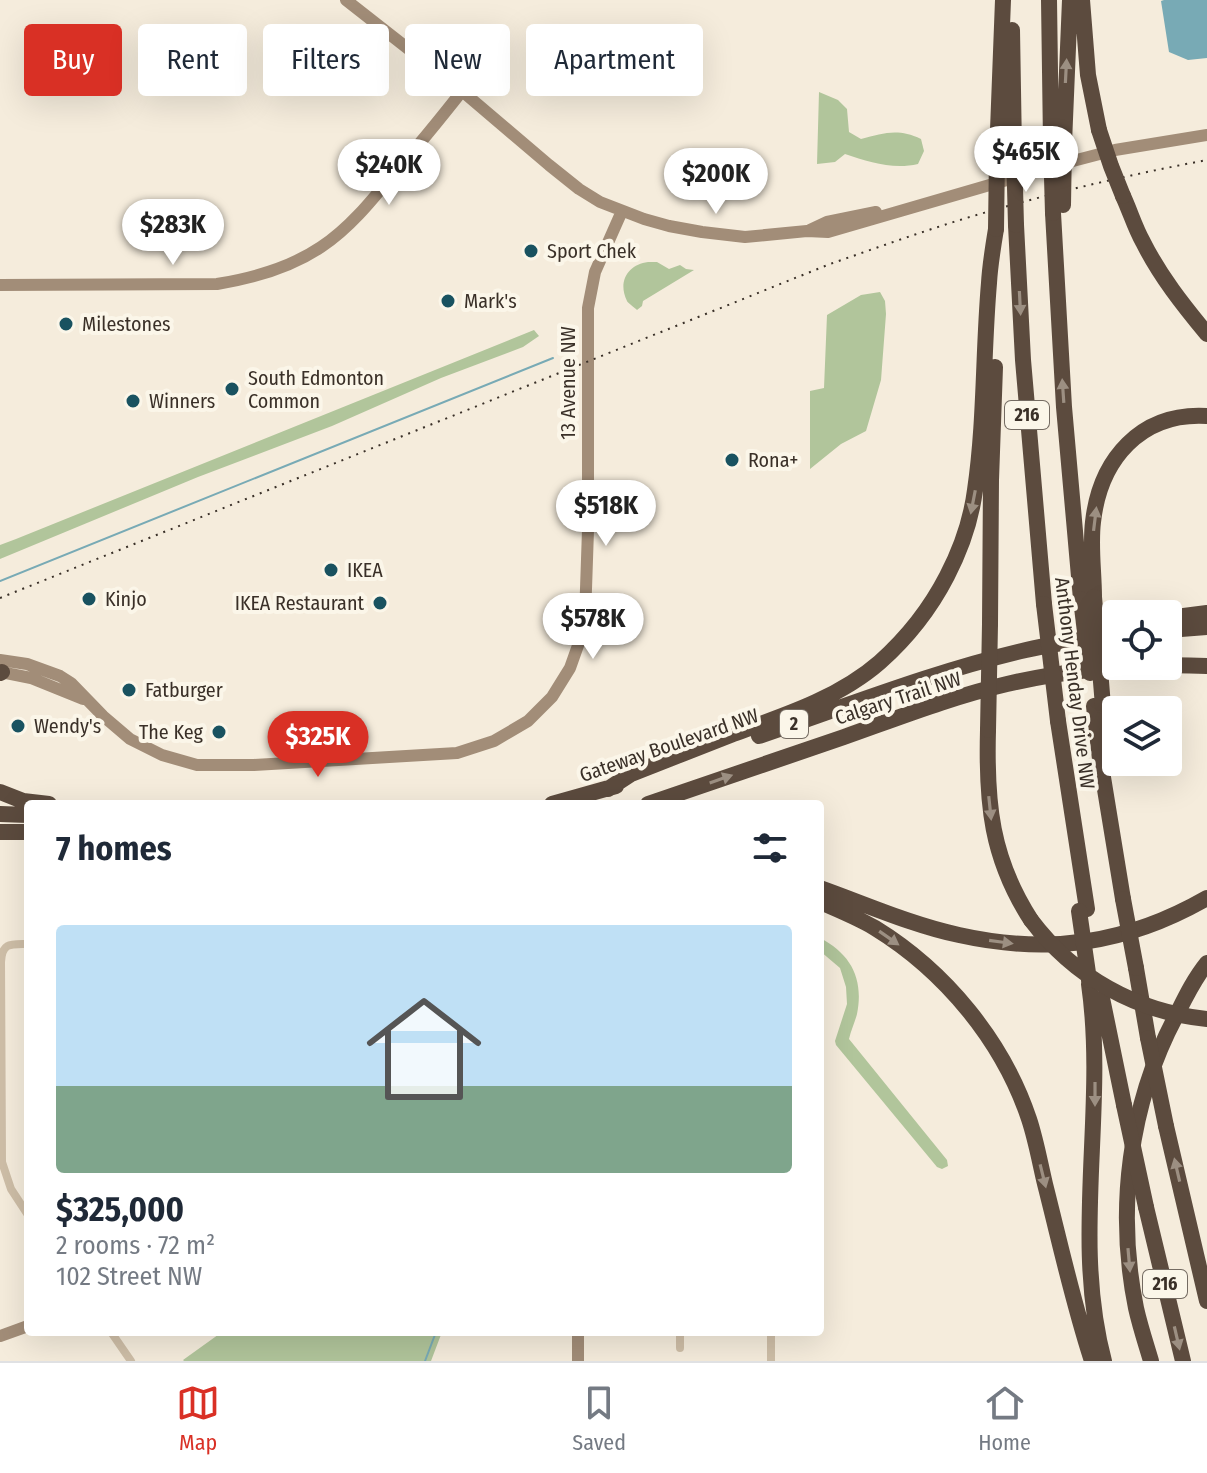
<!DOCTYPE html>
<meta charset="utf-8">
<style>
:root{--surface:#fff;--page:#f2f2f3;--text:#1f2937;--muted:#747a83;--line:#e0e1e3;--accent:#d93025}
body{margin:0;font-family:"Fira Sans Condensed",sans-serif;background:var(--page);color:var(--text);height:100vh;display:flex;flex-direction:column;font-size:30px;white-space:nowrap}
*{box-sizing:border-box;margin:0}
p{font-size:26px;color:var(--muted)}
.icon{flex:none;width:44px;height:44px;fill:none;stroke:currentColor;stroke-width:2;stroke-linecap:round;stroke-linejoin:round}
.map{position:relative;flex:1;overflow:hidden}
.details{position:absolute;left:24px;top:800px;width:800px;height:536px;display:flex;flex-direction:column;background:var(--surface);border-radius:8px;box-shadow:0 8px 32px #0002}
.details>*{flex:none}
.banner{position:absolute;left:24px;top:24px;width:800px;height:72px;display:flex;gap:16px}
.buttons{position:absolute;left:1102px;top:600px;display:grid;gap:16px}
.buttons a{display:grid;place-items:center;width:80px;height:80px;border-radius:8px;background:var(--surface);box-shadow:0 8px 32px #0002;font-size:40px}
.price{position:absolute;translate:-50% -68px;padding:0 18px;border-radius:28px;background:#fff;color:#222;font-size:26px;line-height:52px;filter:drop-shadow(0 2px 4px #0008)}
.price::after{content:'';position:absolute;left:50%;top:48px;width:24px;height:18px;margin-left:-12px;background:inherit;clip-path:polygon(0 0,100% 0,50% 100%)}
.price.on{background:var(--accent);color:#fff}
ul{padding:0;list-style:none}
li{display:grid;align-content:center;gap:16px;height:424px;padding:0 32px}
li span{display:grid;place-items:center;height:248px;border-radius:8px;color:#555}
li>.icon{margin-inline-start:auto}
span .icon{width:144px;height:144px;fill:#fffc;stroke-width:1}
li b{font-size:34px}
h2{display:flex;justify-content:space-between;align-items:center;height:96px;padding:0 32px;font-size:34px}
.pill{padding:0 28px;border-radius:8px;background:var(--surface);box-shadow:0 8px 32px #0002;font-size:28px;line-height:72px}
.pill.on{background:var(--accent);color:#fff}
.tabs{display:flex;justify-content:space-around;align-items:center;height:112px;border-top:2px solid var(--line);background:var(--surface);font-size:22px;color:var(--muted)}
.tabs a{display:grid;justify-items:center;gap:4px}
.tabs .on{color:var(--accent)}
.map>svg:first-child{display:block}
.green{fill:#b1c59b}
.water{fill:#78aab5}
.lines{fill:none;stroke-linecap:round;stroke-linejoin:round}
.stream{stroke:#78aab5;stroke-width:2}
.street{stroke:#cebea7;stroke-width:8}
.secondary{stroke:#a28d78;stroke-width:12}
.highway{stroke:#5c4b3e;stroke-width:16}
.rail{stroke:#3a3028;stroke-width:2;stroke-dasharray:2 6;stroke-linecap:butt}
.highway-bridge{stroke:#5c4b3e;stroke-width:16}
.oneway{fill:#9c8f82}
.poi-dot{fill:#195260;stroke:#fbf6e9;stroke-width:3}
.labels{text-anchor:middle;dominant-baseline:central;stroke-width:8;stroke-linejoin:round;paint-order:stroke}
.shield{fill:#fbf6e9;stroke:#746b62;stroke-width:2}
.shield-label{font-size:18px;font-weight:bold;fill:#3a3028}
.poi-label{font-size:20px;fill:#3a3028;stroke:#fbf6e9;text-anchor:start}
.street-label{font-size:20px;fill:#3a3028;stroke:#fbf6e9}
</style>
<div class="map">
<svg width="1207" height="1361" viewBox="0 0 1207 1361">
<rect width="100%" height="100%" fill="#f5ecdc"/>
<!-- green -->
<path class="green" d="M819 92 838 100 847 109 849 132 861 139C884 133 898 128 921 139L924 151 918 164C893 170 869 162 845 154L835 162 817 164Z
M648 262H657L669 269 680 265 686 269 694 270 643 301 642 306 637 310C636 309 627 302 627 301 617 281 629 264 648 262Z
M880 292 885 301 886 314 881 380 866 431 841 444 810 469V391L824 388 827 315 861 295Z
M534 330 539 336 523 347 441 378 332 426 198 477 0 559V545L16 539Z
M820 938C851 954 864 979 857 1014 855 1022 851 1030 849 1039L947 1160 948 1166 942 1169 937 1167 836 1045 835 1041 847 1004 846 987 840 968 820 951Z
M222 1332H442L431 1361H184L183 1360Z"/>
<!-- water -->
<path class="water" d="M1164 0H1207V58L1188 60 1169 52 1161 1Z"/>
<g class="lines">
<!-- stream -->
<path class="stream" d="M0 581 553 358
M425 1361 436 1332"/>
<!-- street -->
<path class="street" d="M28 944C11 944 2 942 1 962L2 1162 11 1189 28 1215
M111 1332 131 1361
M680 1332V1348
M771 1332V1361"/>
<!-- secondary -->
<path class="secondary" d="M346 0 462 91 549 165 579 189 600 202 644 219 669 226 702 232 745 237 807 231 828 232 1069 162 1115 150 1207 135
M810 230 827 222 876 212
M0 285 217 284C254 278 290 268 321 247 350 228 373 199 395 172 418 146 440 119 462 91
M0 660 27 664 60 676 71 683 103 716 130 739 162 755 197 765H254L457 753 494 741 528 721 552 697 570 668 581 637 585 618 588 530V308L595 272 622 211
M0 672 31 678 83 699
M578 1332V1361
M0 1336 28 1326"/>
<!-- highway -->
<path class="highway" d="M1049 0 1051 142
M1082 0 1088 75 1099 130
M1012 30 1014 150
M1064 143 1070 0
M997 156 1003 0
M1123 196C1130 211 1135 228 1143 242 1160 276 1183 305 1207 334
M1053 213 1064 407 1081 599
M1016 225 1023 360 1044 604
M1094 597C1094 573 1090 546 1093 522 1100 459 1141 412 1207 416
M1168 618 1207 613
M990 624 991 480 995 367
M1168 630 1207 627
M0 673 2 672
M1094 706 1100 759 1123 899
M1058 721 1087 909
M988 730C986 803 991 858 1031 920
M759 736C847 706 935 671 1026 650 1055 643 1086 639 1116 635
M608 789 631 774C665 761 699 747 733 734 783 716 839 698 880 662 908 637 930 609 947 576 961 549 971 521 975 490 985 422 983 352 989 283 990 265 993 247 996 229
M0 792 23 801 49 804
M552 804 616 786
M648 804C713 782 779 759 844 737 898 718 951 697 1007 684 1072 669 1141 663 1207 666
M0 814 28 815
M0 832H28
M820 888C865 904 912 925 959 935 1049 955 1127 944 1207 898
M820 902C839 910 858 918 875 928 945 971 1003 1041 1029 1119 1036 1140 1040 1163 1045 1184 1060 1243 1073 1303 1092 1361
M1136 968 1148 1038
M1089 984C1107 1109 1071 1238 1104 1361
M1102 998 1124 1105
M1166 1126 1207 1301
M1146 1207 1183 1361
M1151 1361C1146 1344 1140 1326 1136 1308 1116 1210 1129 1104 1176 1016 1185 998 1194 979 1207 963"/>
<!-- rail -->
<path class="rail" d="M0 598 830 264C882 246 934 227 987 212 1059 191 1133 174 1207 160"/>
<!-- highway-bridge -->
<path class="highway-bridge" d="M1099 130 1111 166 1123 196
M1051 142 1053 213
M1014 150 1016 225
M1063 205 1064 143
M996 229 997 156
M1094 597 1103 706
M1081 599 1090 673
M1044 604 1058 721
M988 730 990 624
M1123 899 1136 968
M1079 911 1089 980
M1031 920C1074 977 1136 1012 1207 1019
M1148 1038 1166 1126
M1124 1105 1146 1207"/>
</g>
<!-- one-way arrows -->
<defs><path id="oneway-solid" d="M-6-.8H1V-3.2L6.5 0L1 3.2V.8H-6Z" transform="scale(2)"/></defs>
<g class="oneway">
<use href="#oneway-solid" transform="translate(1066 71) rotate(-87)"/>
<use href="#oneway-solid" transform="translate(1020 303) rotate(87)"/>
<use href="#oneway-solid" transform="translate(1063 391) rotate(-94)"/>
<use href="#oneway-solid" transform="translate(973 502) rotate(101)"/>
<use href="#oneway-solid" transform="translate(1095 519) rotate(-83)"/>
<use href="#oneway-solid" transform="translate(721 779) rotate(-19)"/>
<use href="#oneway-solid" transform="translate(990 808) rotate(84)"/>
<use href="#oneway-solid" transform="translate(889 938) rotate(35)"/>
<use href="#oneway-solid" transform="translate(1001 942) rotate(8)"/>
<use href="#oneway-solid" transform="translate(1095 1094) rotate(90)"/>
<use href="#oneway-solid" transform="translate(1177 1170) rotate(-103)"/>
<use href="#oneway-solid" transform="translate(1043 1176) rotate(76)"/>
<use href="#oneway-solid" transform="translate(1129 1260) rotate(85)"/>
<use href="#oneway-solid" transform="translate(1177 1338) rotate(77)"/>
</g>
<!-- markers -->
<g class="poi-dot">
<circle cx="531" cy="251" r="8"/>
<circle cx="448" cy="301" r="8"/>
<circle cx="66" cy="324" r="8"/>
<circle cx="232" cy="389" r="8"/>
<circle cx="133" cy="401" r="8"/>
<circle cx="732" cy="460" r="8"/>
<circle cx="331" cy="570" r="8"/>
<circle cx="89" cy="599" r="8"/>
<circle cx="380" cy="603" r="8"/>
<circle cx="129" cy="690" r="8"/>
<circle cx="18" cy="726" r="8"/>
<circle cx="219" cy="732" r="8"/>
</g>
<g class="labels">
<!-- shield labels -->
<g class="shield">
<rect x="1005" y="401" width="44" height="28" rx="6"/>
<rect x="780" y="710" width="28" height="28" rx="6"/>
<rect x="1143" y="1270" width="44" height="28" rx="6"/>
</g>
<g class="shield-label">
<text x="1027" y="415">216</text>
<text x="794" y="724">2</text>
<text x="1165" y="1284">216</text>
</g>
<!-- poi labels -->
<g class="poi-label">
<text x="547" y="251">Sport Chek</text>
<text x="464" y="301">Mark's</text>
<text x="82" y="324">Milestones</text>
<text x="248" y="378">South Edmonton<tspan x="248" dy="23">Common</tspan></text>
<text x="149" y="401">Winners</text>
<text x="748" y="460">Rona+</text>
<text x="347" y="570">IKEA</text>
<text x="105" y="599">Kinjo</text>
<text x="364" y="603" text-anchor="end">IKEA Restaurant</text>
<text x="145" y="690">Fatburger</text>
<text x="34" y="726">Wendy's</text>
<text x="203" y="732" text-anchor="end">The Keg</text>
</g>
<!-- street labels -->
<g class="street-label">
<text transform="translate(568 383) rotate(-90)">13 Avenue NW</text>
<text transform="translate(1075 683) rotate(83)">Anthony Henday Drive NW</text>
<text transform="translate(898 698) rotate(-18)">Calgary Trail NW</text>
<text transform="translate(669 745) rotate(-19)">Gateway Boulevard NW</text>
</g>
</g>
</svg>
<div class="buttons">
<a><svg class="icon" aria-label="locate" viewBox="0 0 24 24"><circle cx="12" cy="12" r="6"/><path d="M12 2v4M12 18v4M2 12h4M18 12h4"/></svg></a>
<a><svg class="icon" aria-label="layers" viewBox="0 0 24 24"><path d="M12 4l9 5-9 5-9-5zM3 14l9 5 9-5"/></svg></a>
</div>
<b class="price" style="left:1026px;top:194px">$465K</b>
<b class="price" style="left:389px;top:207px">$240K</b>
<b class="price" style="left:716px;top:216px">$200K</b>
<b class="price" style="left:173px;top:267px">$283K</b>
<b class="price" style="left:606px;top:548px">$518K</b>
<b class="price" style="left:593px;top:661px">$578K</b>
<b class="price on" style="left:318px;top:779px">$325K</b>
<div class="banner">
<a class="pill on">Buy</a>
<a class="pill">Rent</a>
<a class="pill">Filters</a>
<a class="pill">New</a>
<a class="pill">Apartment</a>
</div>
<section class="details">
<h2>7 homes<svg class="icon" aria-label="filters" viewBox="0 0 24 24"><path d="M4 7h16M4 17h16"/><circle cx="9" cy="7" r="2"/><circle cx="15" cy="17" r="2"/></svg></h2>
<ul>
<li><span style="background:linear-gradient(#bfe0f5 65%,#7fa58c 0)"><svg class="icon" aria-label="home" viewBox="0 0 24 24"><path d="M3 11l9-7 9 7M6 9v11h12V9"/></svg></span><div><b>$325,000</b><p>2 rooms · 72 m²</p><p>102 Street NW</p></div></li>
</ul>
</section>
</div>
<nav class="tabs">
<a class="on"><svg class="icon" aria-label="map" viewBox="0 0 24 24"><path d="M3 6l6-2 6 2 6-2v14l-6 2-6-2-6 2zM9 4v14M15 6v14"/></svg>Map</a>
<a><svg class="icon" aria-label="saved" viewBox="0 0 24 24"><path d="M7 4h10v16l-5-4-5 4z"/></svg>Saved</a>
<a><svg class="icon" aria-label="home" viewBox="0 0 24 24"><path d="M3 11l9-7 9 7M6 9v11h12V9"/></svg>Home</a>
</nav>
